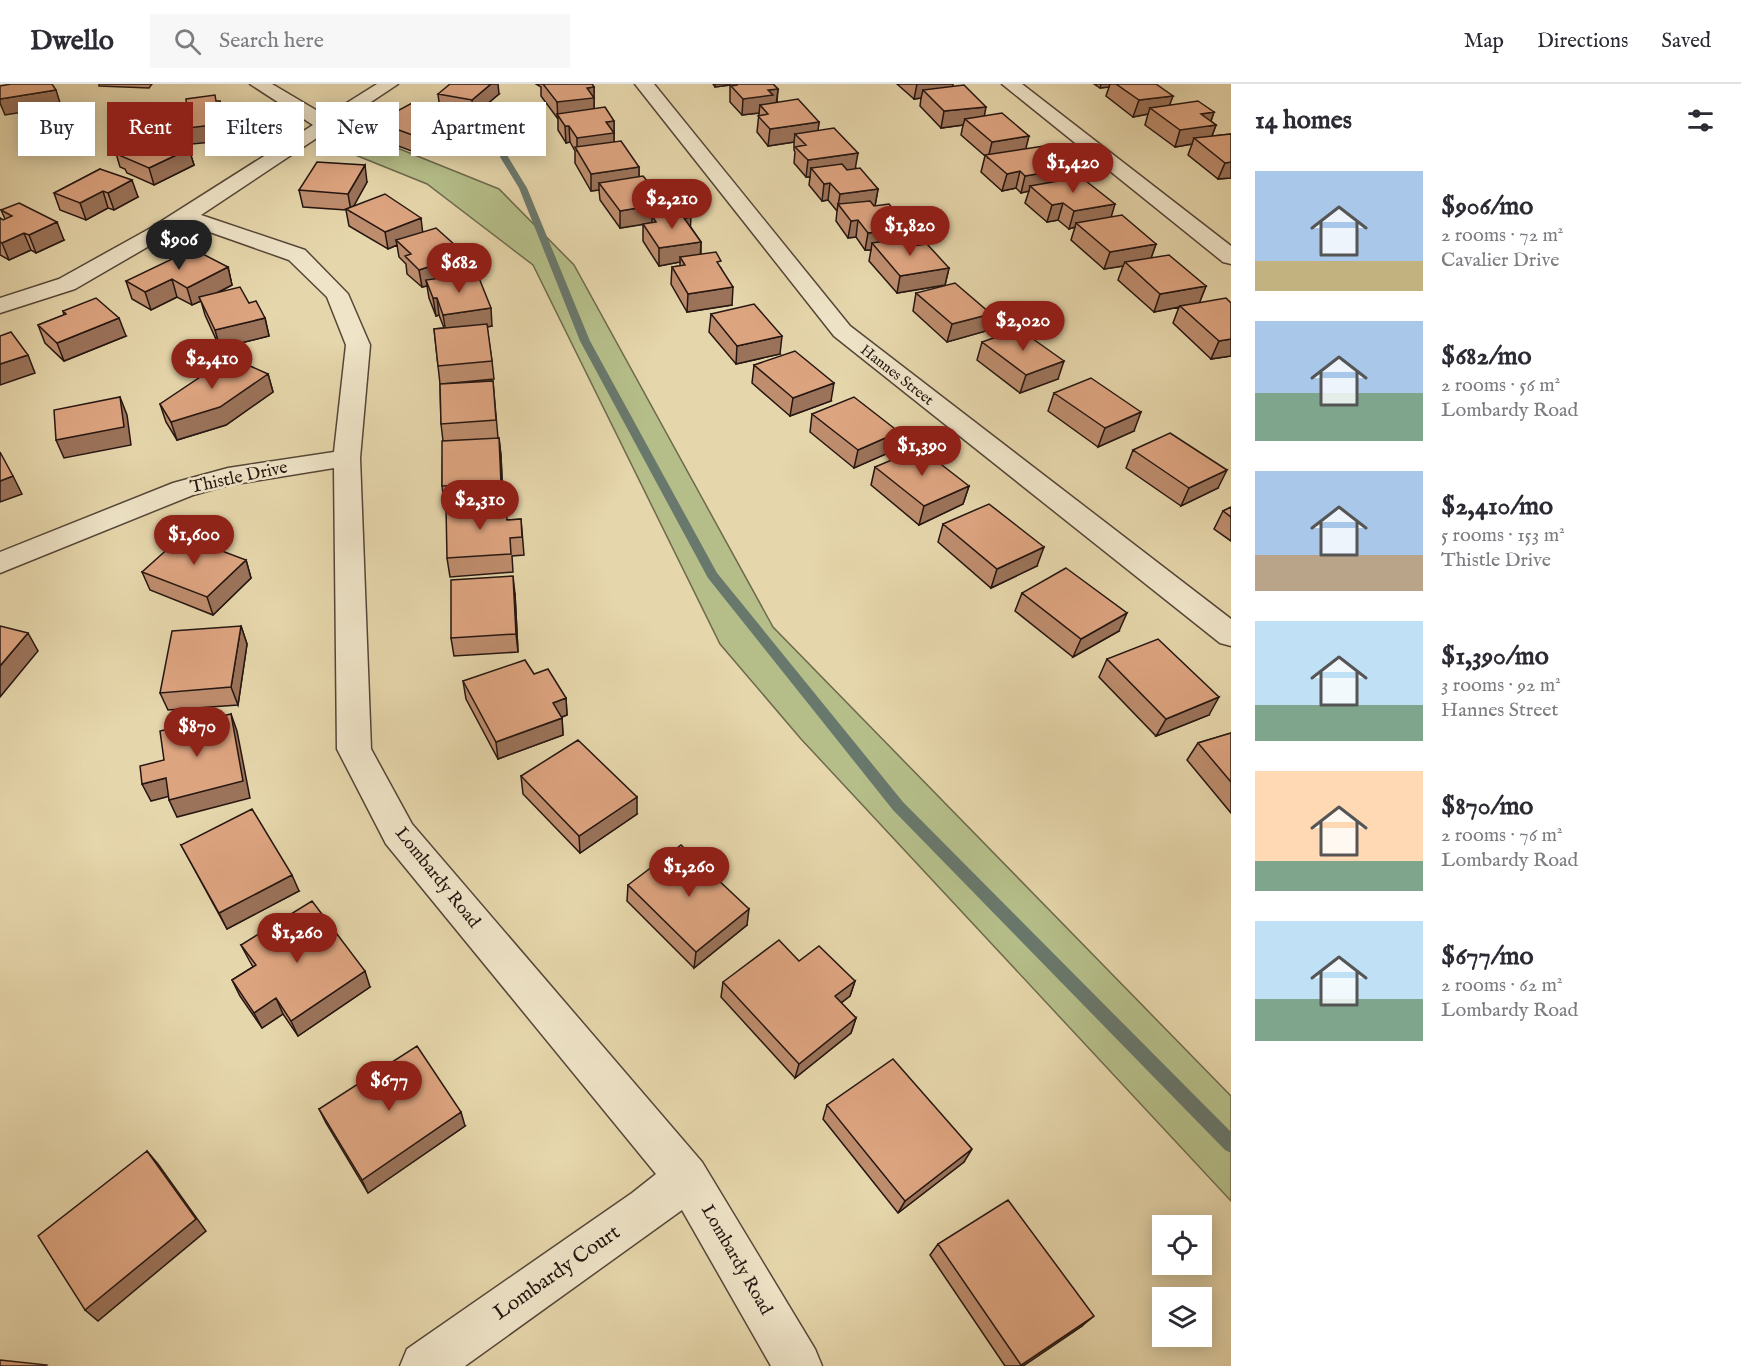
<!DOCTYPE html>
<meta charset="utf-8">
<style>
:root{--surface:#fff;--page:#f7f7f7;--text:#2b2b33;--muted:#7c7c81;--line:#e1e1e2;--accent:#8f2418}
body{margin:0;font-family:"IM FELL English",serif;background:var(--page);color:var(--text);height:100vh;display:flex;flex-direction:column;font-size:22px;white-space:nowrap}
*{box-sizing:border-box;margin:0}
p{font-size:20px;color:var(--muted)}
.icon{flex:none;width:33px;height:33px;fill:none;stroke:currentColor;stroke-width:2;stroke-linecap:round;stroke-linejoin:round}
.map{position:relative;flex:1;overflow:hidden}
.drawer{display:flex;flex-direction:column;background:var(--surface);width:510px}
.drawer>*{flex:none}
.hud{position:absolute;left:18px;top:18px;width:570px;height:54px;display:flex;gap:12px}
.controls{position:absolute;left:1152px;top:1131px;display:grid;gap:12px}
.controls a{display:grid;place-items:center;width:60px;height:60px;border-radius:0px;background:var(--surface);box-shadow:0 3px 15px #0003;font-size:30px}
.price{position:absolute;translate:-50% -51px;padding:0 14px;border-radius:21px;background:var(--accent);color:#fff;font-size:20px;line-height:39px;filter:drop-shadow(0 2px 3px #0008)}
.price::after{content:'';position:absolute;left:50%;top:36px;width:18px;height:14px;margin-left:-9px;background:inherit;clip-path:polygon(0 0,100% 0,50% 100%)}
.price.selected{background:#222;color:#fff}
ul{padding:0;list-style:none}
li{display:flex;align-items:center;gap:18px;height:150px;padding:0 24px}
li span{display:grid;place-items:center;flex:none;width:168px;height:120px;border-radius:0px;color:#555}
li>.icon{margin-inline-start:auto}
span .icon{width:72px;height:72px;fill:#fffc;stroke-width:1}
li b{font-size:26px}
h2{display:flex;justify-content:space-between;align-items:center;height:72px;padding:0 24px;font-size:26px}
.chip{padding:0 21px;border-radius:0px;background:var(--surface);box-shadow:0 3px 15px #0003;font-size:21px;line-height:54px}
.chip.selected{background:var(--accent);color:#fff}
header{display:flex;align-items:center;gap:36px;box-sizing:border-box;height:84px;padding:0 30px;background:var(--surface);border-bottom:2px solid var(--line)}
header strong{font-size:28px}
nav{display:flex;gap:33px;margin-inline-start:auto;font-size:21px}
.search{width:420px;height:54px;background:var(--page);display:flex;align-items:center;gap:15px;box-sizing:border-box;padding:0 21px;border-radius:0px;color:var(--muted);font-size:22px}
main{display:flex;flex:1;min-height:0}
.map>svg:first-child{display:block}
.green{fill:#b5be89;stroke:#6d6a4d;stroke-width:1.5}
.lines{fill:none;stroke-linecap:round;stroke-linejoin:round}
.stream{fill:#69786c;fill-rule:evenodd}
.street-casing{stroke:#554638;stroke-width:3}
.street{fill:#efe4c8;fill-rule:evenodd}
.wall{fill:#be8d6e;stroke:#251611;stroke-width:1.5}
.shaded-wall{fill:#9b735a;stroke:#251611;stroke-width:1.5}
.building{fill:#dda480;stroke:#251611;stroke-width:1.5}
.labels{text-anchor:middle;dominant-baseline:central;stroke-width:5;stroke-linejoin:round;paint-order:stroke}
.far-street-label{font-size:15px;fill:#251611;stroke:#efe4c8}
.street-label{font-size:18px;fill:#251611;stroke:#efe4c8}
.near-street-label{font-size:21px;fill:#251611;stroke:#efe4c8}
</style>
<header>
<strong>Dwello</strong>
<div class="search"><svg class="icon" aria-label="search" viewBox="0 0 24 24"><circle cx="10" cy="10" r="6"/><path d="M15 15l6 6"/></svg>Search here</div>
<nav><a>Map</a><a>Directions</a><a>Saved</a></nav>
</header>
<main>
<div class="map">
<svg width="1231" height="1282" viewBox="0 0 1231 1282">
<rect width="100%" height="100%" fill="#e6d6ab"/>
<filter id="stains"><feTurbulence type="fractalNoise" baseFrequency=".00333" numOctaves="4"/><feColorMatrix values="0 0 0 0 .2 0 0 0 0 .09 0 0 0 0 .02 0 0 0 .5 -.17"/></filter>
<radialGradient id="worn" r=".72"><stop offset=".6" stop-color="#630" stop-opacity="0"/><stop offset="1" stop-color="#630" stop-opacity=".3"/></radialGradient>
<!-- green -->
<path class="green" d="M360 49 499 105 574 181 773 543 1231 1012V1117L801 655 720 560 533 181 427 100 338 64Z"/>
<g class="lines">
<!-- stream -->
<path class="stream" d="M501 71H507L527 104 590 257 717 489 903 718 1231 1048V1069L1225 1066 893 726 708 494 580 257 519 104 500 73Z"/>
<!-- street casing -->
<g class="street-casing">
<path id="street" d="M250 0H272L326 32 377 0H398L201 131 305 166 348 210 370 261 360 374 371 665 412 740 702 1078 815 1265 822 1282H771L682 1126 465 1282H400L407 1265 632 1109 656 1090 386 760 337 665 334 384 229 401 193 411 0 489V468L173 399 228 384 334 368 346 261 327 213 289 176 187 140 75 205 0 229V214L59 195 149 145 313 41Z
M635 0H654L850 242 1231 535V562L1220 559 834 252Z
M1002 0H1022L1231 162V180L1223 178Z"/>
</g>
<!-- street -->
<use href="#street" class="street"/>
</g>
<!-- wall -->
<path class="wall" d="M99 0H152L149 4 99 2Z
M536 0H592L594 3V25L614 37V58L639 83V92L653 104 673 118V128L690 142 701 158V170L721 184 732 221 687 228 671 200 672 183 680 182V178L659 182 643 157V140L620 144 600 116 599 106 591 107 575 79V67L570 58 566 59 558 46V35L541 12V3Z
M713 0H773L778 5 777 18 819 38 818 46 856 84 878 105 875 122 912 162 949 184 945 201 897 209 869 177 871 166H865L856 153 848 154 836 137 837 127 828 116 822 117 809 101 810 93H806L794 79 795 68 794 66V58L768 62 757 48 759 29 742 31 730 18V1L715 3Z
M897 0H953L952 3 984 32 1026 65 1069 95 1111 133 1156 160 1151 174 1206 202 1199 219H1231V272L1211 275 1173 239 1179 223 1154 228 1118 196 1123 182 1104 185 1071 156 1075 143 1069 145 1058 136 1047 138 1025 119 1029 107 1021 109 1016 104 1002 107 981 88 985 72 961 51 963 41 941 44 920 22 921 14 914 15Z
M1094 0H1156L1169 21 1214 28 1211 37 1216 41 1212 52 1231 50V94L1218 95 1188 71 1192 60 1175 63 1145 41 1148 30 1133 33 1106 12 1109 3 1100 4Z
M438 10H499L473 32 440 26Z
M449 31 450 47 435 56 436 59 417 69 379 55 377 38Z
M137 64 189 65 194 81 154 101 127 89 125 85 120 83 115 66Z
M100 85 138 113 114 126 108 124 86 136 60 126 54 109Z
M367 98 353 123 423 148 467 188 457 192 492 242 487 243 492 277 494 295 442 300 493 297 498 354H499L501 372 503 417 444 420 442 402 443 357 441 340 440 300 434 245 444 244 439 231 436 232 429 214 427 202 422 203 407 190 406 180 399 173 397 161 388 165 349 142 346 126 303 123 299 106Z
M1 126 64 156 36 169 31 166 9 176 0 171V134L3 136 5 135Z
M228 183 232 201 215 210 249 219 265 234 269 252 220 264 205 231 201 217 192 221 177 213 151 226 132 215 126 197Z
M916 209 991 230 986 247 947 258 913 227Z
M63 227 126 252 64 277 45 259 38 241 64 231Z
M711 230 780 270 736 280 709 248Z
M982 258 1058 295 1020 309 977 276Z
M754 281 831 317 790 332 752 299Z
M268 290 273 308 226 341 177 356 166 338 160 320Z
M1054 309 1134 347 1098 363 1048 327Z
M812 330 899 348 895 366 854 384 810 348Z
M1133 366 1218 404 1181 422 1126 384Z
M875 383 969 402 963 420 919 441 871 401Z
M1231 423V457L1214 445 1223 427Z
M521 435 524 471 512 472 513 488 450 493 447 474 507 436Z
M943 440 1037 482 991 504 938 458Z
M246 476 251 494 213 531 150 506 142 488Z
M1022 509 1119 547 1073 573 1015 527Z
M515 510 518 568 454 572 451 554Z
M241 542 247 560 238 621 168 626 160 609Z
M1107 575 1209 631 1156 652 1099 593Z
M534 590 566 614 567 631 562 633 563 651 498 675 466 615 463 597Z
M1231 649V729L1187 676 1198 659Z
M521 692 637 730 580 769 523 710Z
M181 761 299 807 227 845Z
M628 801 747 841 694 884 627 817Z
M241 861 370 903 298 952 283 930 262 944 240 912 232 896 253 883 249 876Z
M799 877 855 897 850 912 841 919 856 934 851 949 795 994 721 913 723 898Z
M827 1021 964 1078 898 1129 823 1035Z
M319 1025 465 1042 368 1109 326 1039Z
M938 1160 1082 1242 1023 1282H1005L930 1171Z"/>
<!-- shaded-wall -->
<path class="shaded-wall" d="M491 0H498L499 10 473 32 472 16Z
M715 0H730V1L715 3Z
M917 0H953L951 10 923 6 921 14 914 15Z
M1101 0H1110L1109 3 1100 4Z
M594 3V30H557L558 35 557 18 587 4Z
M778 5 776 21H760L759 29 742 31 743 15 768 6Z
M56 6 61 22 5 31 0 19V15Z
M1173 12 1167 28 1150 24 1148 30 1133 33 1139 16Z
M220 17 224 33 227 27 233 56 192 60 188 44 221 28Z
M986 23 983 39 965 35 963 41 941 44 944 27Z
M1214 28 1209 42 1216 41 1210 57 1194 54 1192 60 1175 63 1180 46 1201 30Z
M449 31 450 47 435 56 436 59 417 69 415 52 430 41Z
M614 37V65L577 67V54L606 38Z
M819 38 817 55 795 50 794 58 768 62 770 45Z
M565 42H569L570 58 566 59Z
M1029 52 1025 68 988 74 992 58Z
M189 65 194 81 154 101 149 84Z
M858 69 855 86 811 84 810 93H806L808 76Z
M1231 78V94L1218 95 1225 79Z
M365 81 367 98 351 127 348 110Z
M639 83V100L599 99V106L591 107V90Z
M1072 84 1067 101 1030 102 1029 107 1021 109 1025 92Z
M1020 87 1016 104 1002 107 1007 90Z
M132 96 138 113 114 126 108 109Z
M830 99 828 116 822 117 824 100Z
M878 105 875 122 838 120 837 127 840 110Z
M103 107 108 124 86 136 80 119Z
M673 118V135L652 132V139L620 144V127Z
M1063 119 1058 136 1047 138 1052 121Z
M1115 120 1110 137 1076 139 1075 143 1069 145 1074 127Z
M691 133 690 150 684 134Z
M421 134 423 151 396 156 397 161 388 165 385 148Z
M858 136 856 153 848 154 851 137Z
M57 138 64 156 36 169 29 151Z
M909 144 905 161 872 159 871 166H865L868 149Z
M24 149 31 166 9 176 2 159Z
M701 158 700 175 680 173V178L659 182V164Z
M1156 160 1150 177 1125 178 1123 182 1104 185 1110 168Z
M466 171 467 188 428 201 426 196 427 202 422 203 419 186Z
M228 183 232 201 201 217 199 213 201 217 192 221 187 204Z
M949 184 945 201 897 209 900 192Z
M172 195 177 213 151 226 145 208Z
M1206 202 1199 220 1180 222 1179 223 1154 228 1160 210Z
M733 203 732 221 687 228 688 210Z
M433 214H437L439 231 436 232Z
M491 224 492 242 446 249 443 231Z
M991 230 986 247 947 258 952 240Z
M119 234 126 252 64 277 57 259Z
M265 234 269 252 220 264 215 246Z
M782 252 780 270 736 280 737 262Z
M1231 255V272L1211 275 1219 257Z
M28 271 35 289 0 301V280Z
M1064 277 1058 295 1020 309 1026 291Z
M268 290 273 308 226 341 177 356 171 338Z
M834 299 831 317 790 332 793 314Z
M120 313 127 331 131 361 64 374 56 356Z
M1141 328 1134 347 1098 363 1105 344Z
M899 348 895 366 854 384 858 366Z
M499 354 501 372 503 417 501 399Z
M1227 386 1218 404 1181 422 1189 404Z
M13 392 22 410 0 418V397Z
M969 402 963 420 919 441 924 422Z
M1044 463 1037 482 991 504 997 485Z
M246 476 251 494 213 531 207 513Z
M513 492 515 510 518 568 516 550Z
M1127 529 1119 547 1073 573 1081 555Z
M241 542 247 560 238 621 231 603Z
M28 549 38 567 0 613V582Z
M1219 613 1209 631 1156 652 1166 635Z
M566 614 567 631 554 636 553 619Z
M231 630 237 647 250 714 177 733 169 716Z
M562 634 563 651 498 675 496 658Z
M166 694 174 711 151 717 142 700Z
M637 713V730L580 769 579 752Z
M292 791 299 807 227 845 219 829Z
M749 825 747 841 694 884 696 868Z
M365 887 370 903 298 952 291 937Z
M855 897 850 912 830 927 835 912Z
M276 914 283 930 262 944 254 929Z
M856 934 851 949 795 994 799 980Z
M461 1028 465 1042 368 1109 362 1096Z
M972 1065 964 1078 898 1129 905 1117Z
M147 1067 158 1080 206 1147 98 1237 85 1226Z
M1094 1232 1082 1242 1023 1282H1020Z"/>
<!-- building -->
<path class="building" d="M11 0H52L56 6 0 15V2Z
M450 0H491L472 16 438 10Z
M543 0H592L594 3 587 4 594 14 557 18Z
M737 0H773L778 5 768 6 773 11 743 15 731 2 737 1Z
M1116 0H1156L1173 12 1139 16Z
M964 1 986 23 944 27 923 6Z
M215 11 216 17H220L221 28 227 27 229 39 188 44 186 15Z
M798 15 819 38 770 45 758 32 768 30 760 21Z
M1198 17 1214 28 1201 30 1216 41 1180 46 1150 24Z
M412 19 449 31 430 41 434 42 415 52 377 38Z
M605 23 614 37 606 38 614 49 577 54 569 42H565L557 30Z
M1002 29 1029 52 992 58 965 35Z
M834 44 858 69 808 76 795 63 806 61 795 50Z
M1231 50V78L1225 79 1194 54Z
M160 53 189 65 149 84 121 72 125 70 115 66 128 60 137 64Z
M621 57 639 83 591 90 575 63Z
M1044 62 1072 84 1025 92 1020 87 1007 90 985 71Z
M317 78 365 81 348 110 299 106Z
M842 80 847 86 860 84 878 105 840 110 830 99 824 100 811 84Z
M100 85 132 96 108 109 103 107 80 119 54 109Z
M643 92 653 104 662 103 673 118 620 127 599 99Z
M1081 93 1115 120 1074 127 1063 119 1052 121 1030 102Z
M385 110 421 134 385 148 346 125Z
M870 117 874 122 889 120 909 144 868 149 858 136 851 137 838 120Z
M19 119 57 138 29 151 24 149 2 159 0 158V134L3 136 12 132 1 126Z
M686 126 691 133 684 134 701 158 659 164 643 140 656 138 652 132Z
M1122 131 1156 160 1110 168 1076 139Z
M436 144 466 171 419 186 405 172 411 170 396 156Z
M905 154 912 162 927 160 949 184 900 192 872 159Z
M193 165 228 183 187 204 172 195 145 208 126 197Z
M716 168 721 177 717 178 733 203 688 210 672 183 685 181 680 173Z
M1169 171 1206 202 1160 210 1125 178Z
M477 189 491 224 443 231 437 214H433L426 196Z
M955 199 991 230 952 240 916 209Z
M240 203 249 219 256 217 265 234 215 246 199 213Z
M96 214 119 234 57 259 38 241 66 230 63 227Z
M1226 214 1231 219V255L1219 257 1180 222Z
M754 220 782 252 737 262 711 230Z
M487 240 492 277 438 282 434 245Z
M1019 245 1064 277 1026 291 982 258Z
M11 248 28 271 0 280V252Z
M795 267 834 299 793 314 754 281Z
M230 273 268 290 220 323 171 338 160 320Z
M1091 294 1141 328 1105 344 1054 309Z
M493 297 496 336 441 340 440 300Z
M120 313 124 343 56 356 54 326Z
M854 313 899 348 858 366 812 330Z
M1170 349 1227 386 1189 404 1133 366Z
M499 354 501 399 442 402V357Z
M920 364 969 402 924 422 875 383Z
M0 368 13 392 0 397Z
M505 419 507 436 521 435 522 453 510 454 511 470 447 474 446 423Z
M989 420 1044 463 997 485 943 440Z
M1231 423V433L1223 427Z
M182 452 246 476 207 513 142 488Z
M1066 484 1127 529 1081 555 1022 509Z
M513 492 516 550 451 554V496Z
M0 542 28 549 0 582Z
M241 542 231 603 160 609 172 547Z
M1158 555 1219 613 1166 635 1107 575Z
M525 576 534 590 548 585 566 614 553 619 562 634 496 658 463 597Z
M231 630 243 697 169 716 166 694 142 700 140 682 164 676 160 647Z
M1231 649V698L1198 659Z
M578 656 637 713 579 752 521 692Z
M252 725 292 791 219 829 181 761Z
M681 761 749 825 696 868 628 801Z
M312 817 365 887 291 937 276 914 254 929 232 896 256 881 241 861Z
M779 856 799 877 819 862 855 897 835 912 856 934 799 980 723 898Z
M417 962 461 1028 362 1096 319 1025Z
M893 975 972 1065 905 1117 827 1021Z
M147 1067 196 1135 85 1226 38 1152Z
M1008 1116 1094 1232 1021 1281 938 1160Z
M0 1276 47 1281 46 1282H0Z"/>
<g class="labels">
<!-- far-street labels -->
<g class="far-street-label">
<text transform="translate(897 291) rotate(38)">Hannes Street</text>
</g>
<!-- street labels -->
<g class="street-label">
<text transform="translate(239 394) rotate(-12)">Thistle Drive</text>
<text transform="translate(437 794) rotate(51)">Lombardy Road</text>
<text transform="translate(736 1176) rotate(60)">Lombardy Road</text>
</g>
<!-- near-street labels -->
<g class="near-street-label">
<text transform="translate(557 1189) rotate(-35)">Lombardy Court</text>
</g>
</g>
<rect width="100%" height="100%" filter="url(#stains)"/>
<rect width="100%" height="100%" fill="url(#worn)"/>
</svg>
<div class="controls">
<a><svg class="icon" aria-label="locate" viewBox="0 0 24 24"><circle cx="12" cy="12" r="6"/><path d="M12 2v4M12 18v4M2 12h4M18 12h4"/></svg></a>
<a><svg class="icon" aria-label="layers" viewBox="0 0 24 24"><path d="M12 4l9 5-9 5-9-5zM3 14l9 5 9-5"/></svg></a>
</div>
<b class="price" style="left:1073px;top:110px">$1,420</b>
<b class="price" style="left:672px;top:146px">$2,210</b>
<b class="price" style="left:910px;top:173px">$1,820</b>
<b class="price selected" style="left:179px;top:187px">$906</b>
<b class="price" style="left:459px;top:210px">$682</b>
<b class="price" style="left:1023px;top:268px">$2,020</b>
<b class="price" style="left:212px;top:306px">$2,410</b>
<b class="price" style="left:922px;top:393px">$1,390</b>
<b class="price" style="left:480px;top:447px">$2,310</b>
<b class="price" style="left:194px;top:482px">$1,600</b>
<b class="price" style="left:197px;top:674px">$870</b>
<b class="price" style="left:689px;top:814px">$1,260</b>
<b class="price" style="left:297px;top:880px">$1,260</b>
<b class="price" style="left:389px;top:1028px">$677</b>
<div class="hud">
<a class="chip">Buy</a>
<a class="chip selected">Rent</a>
<a class="chip">Filters</a>
<a class="chip">New</a>
<a class="chip">Apartment</a>
</div>
</div>
<section class="drawer">
<h2>14 homes<svg class="icon" aria-label="filters" viewBox="0 0 24 24"><path d="M4 7h16M4 17h16"/><circle cx="9" cy="7" r="2"/><circle cx="15" cy="17" r="2"/></svg></h2>
<ul>
<li><span style="background:linear-gradient(#a9c7e8 75%,#c2b280 0)"><svg class="icon" aria-label="home" viewBox="0 0 24 24"><path d="M3 11l9-7 9 7M6 9v11h12V9"/></svg></span><div><b>$906/mo</b><p>2 rooms · 72 m²</p><p>Cavalier Drive</p></div></li>
<li><span style="background:linear-gradient(#a9c7e8 60%,#7fa58c 0)"><svg class="icon" aria-label="home" viewBox="0 0 24 24"><path d="M3 11l9-7 9 7M6 9v11h12V9"/></svg></span><div><b>$682/mo</b><p>2 rooms · 56 m²</p><p>Lombardy Road</p></div></li>
<li><span style="background:linear-gradient(#a9c7e8 70%,#b9a48a 0)"><svg class="icon" aria-label="home" viewBox="0 0 24 24"><path d="M3 11l9-7 9 7M6 9v11h12V9"/></svg></span><div><b>$2,410/mo</b><p>5 rooms · 153 m²</p><p>Thistle Drive</p></div></li>
<li><span style="background:linear-gradient(#bfe0f5 70%,#7fa58c 0)"><svg class="icon" aria-label="home" viewBox="0 0 24 24"><path d="M3 11l9-7 9 7M6 9v11h12V9"/></svg></span><div><b>$1,390/mo</b><p>3 rooms · 92 m²</p><p>Hannes Street</p></div></li>
<li><span style="background:linear-gradient(#ffd9b3 75%,#7fa58c 0)"><svg class="icon" aria-label="home" viewBox="0 0 24 24"><path d="M3 11l9-7 9 7M6 9v11h12V9"/></svg></span><div><b>$870/mo</b><p>2 rooms · 76 m²</p><p>Lombardy Road</p></div></li>
<li><span style="background:linear-gradient(#bfe0f5 65%,#7fa58c 0)"><svg class="icon" aria-label="home" viewBox="0 0 24 24"><path d="M3 11l9-7 9 7M6 9v11h12V9"/></svg></span><div><b>$677/mo</b><p>2 rooms · 62 m²</p><p>Lombardy Road</p></div></li>
</ul>
</section>
</main>
